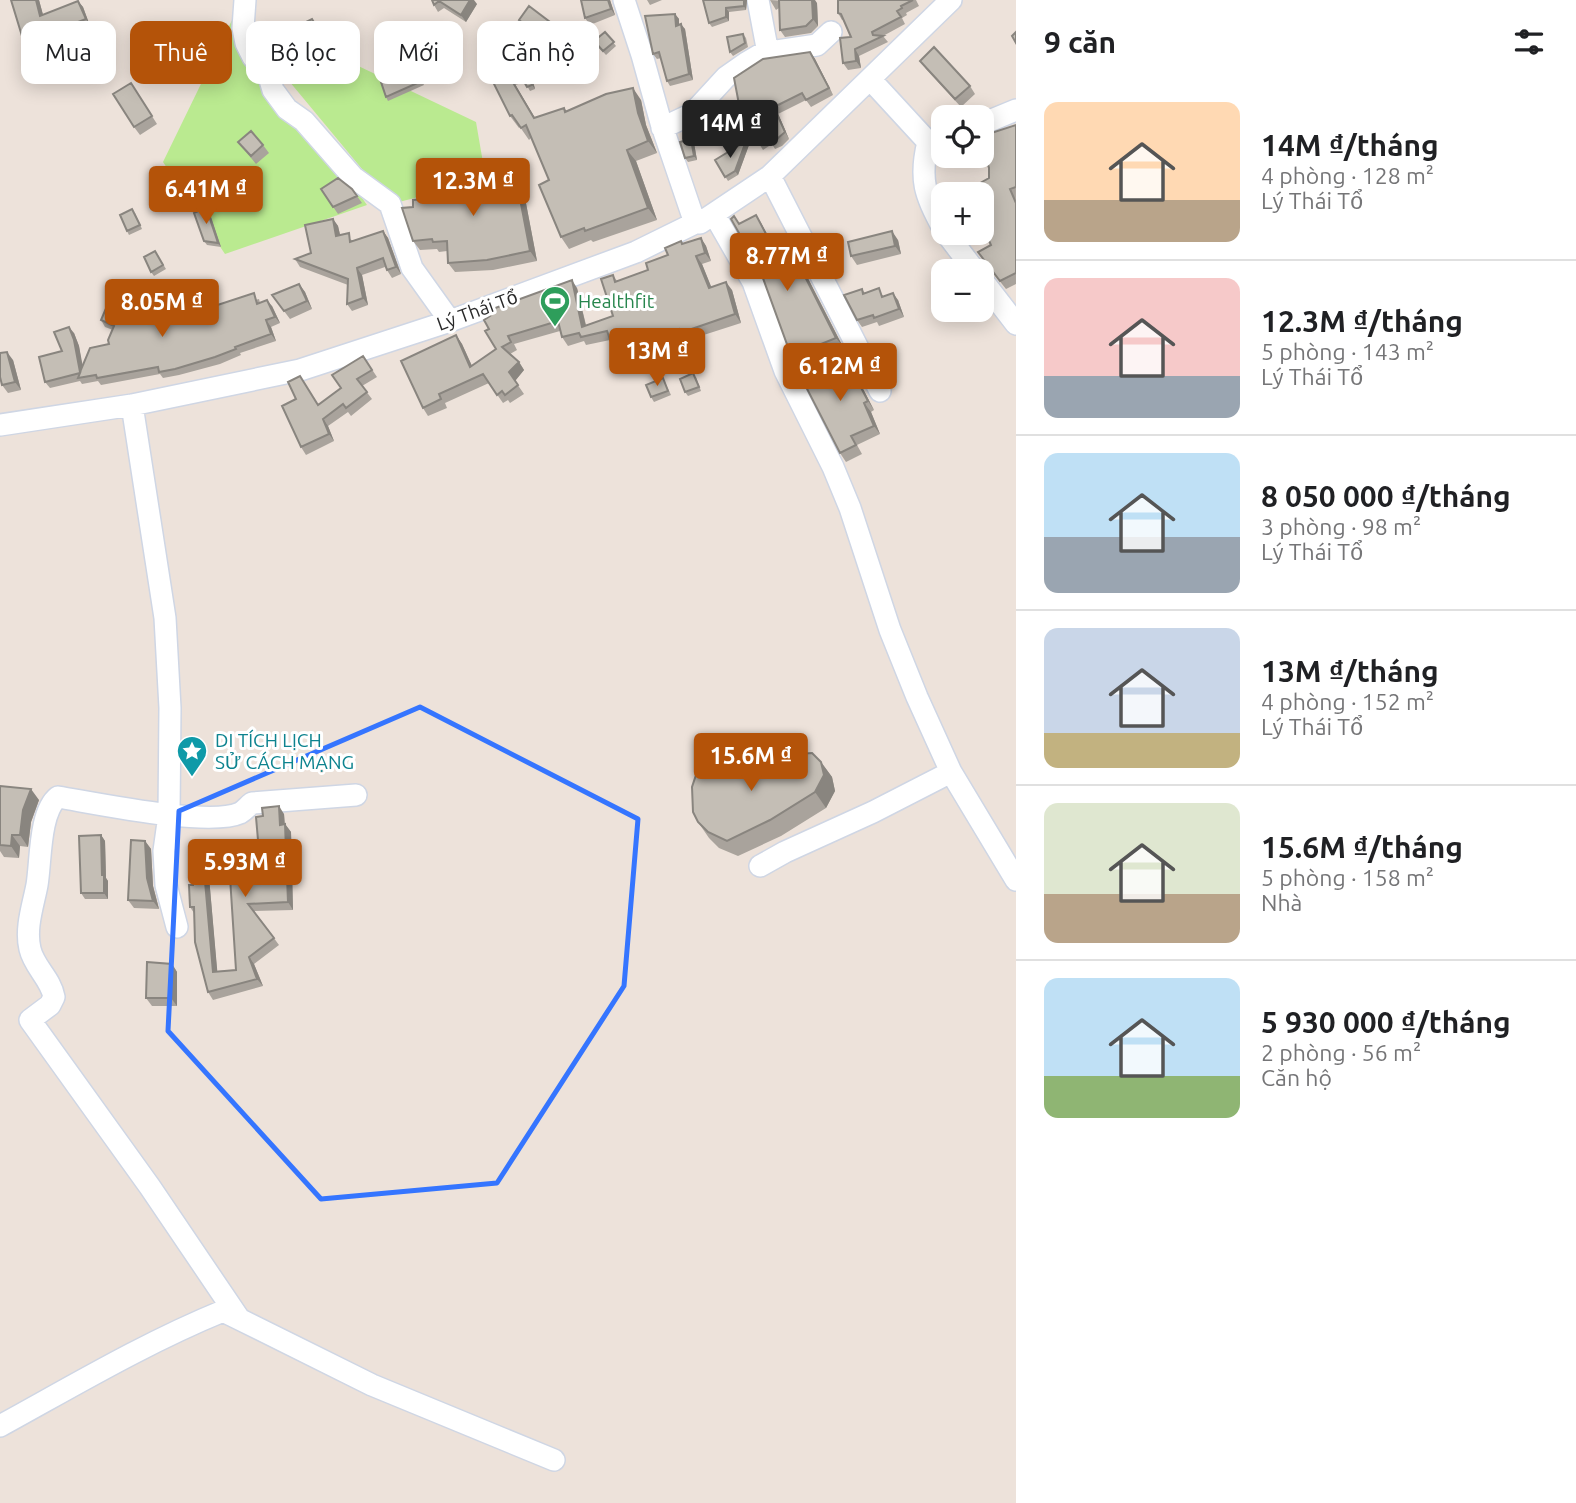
<!DOCTYPE html>
<html lang="vi">
<meta charset="utf-8">
<style>
:root{--surface:#fff;--page:#f2f2f2;--text:#202124;--muted:#757577;--line:#e0e0e0;--accent:#b45309}
body{margin:0;font-family:Ubuntu,sans-serif;background:var(--page);color:var(--text);height:100vh;display:flex;flex-direction:column;font-size:26px;white-space:nowrap}
*{box-sizing:border-box;margin:0}
p{font-size:23px;color:var(--muted)}
.icon{flex:none;width:38px;height:38px;fill:none;stroke:currentColor;stroke-width:2;stroke-linecap:round;stroke-linejoin:round}
.map{position:relative;flex:1;overflow:hidden}
.side{display:flex;flex-direction:column;background:var(--surface);width:560px}
.side>*{flex:none}
.hud{position:absolute;left:21px;top:21px;width:665px;height:63px;display:flex;gap:14px}
.controls{position:absolute;left:931px;top:105px;display:grid;gap:14px}
.controls a{display:grid;place-items:center;width:63px;height:63px;border-radius:14px;background:var(--surface);box-shadow:0 4px 18px #0003;font-size:35px}
.price{position:absolute;translate:-50% -60px;padding:0 16px;border-radius:7px;background:var(--accent);color:#fff;font-size:23px;line-height:46px;filter:drop-shadow(0 2px 4px #0008)}
.price::after{content:'';position:absolute;left:50%;top:42px;width:21px;height:16px;margin-left:-10px;background:inherit;clip-path:polygon(0 0,100% 0,50% 100%)}
.price.selected{background:#222;color:#fff}
ul{padding:0;list-style:none}
li{display:flex;align-items:center;gap:21px;height:175px;padding:0 28px}
li+li{border-top:2px solid var(--line)}
li span{display:grid;place-items:center;flex:none;width:196px;height:140px;border-radius:14px;color:#555}
li>.icon{margin-inline-start:auto}
span .icon{width:84px;height:84px;fill:#fffc;stroke-width:1}
li b{font-size:30px}
h2{display:flex;justify-content:space-between;align-items:center;height:84px;padding:0 28px;font-size:30px}
.tag{padding:0 24px;border-radius:14px;background:var(--surface);box-shadow:0 4px 18px #0003;font-size:24px;line-height:63px}
.tag.selected{background:var(--accent);color:#fff}
main{display:flex;flex:1;min-height:0}
.map>svg:first-child{display:block}
.green{fill:#baea90}
.lines{fill:none;stroke-linecap:round;stroke-linejoin:round}
.minor-casing{stroke:#cfd6e4;stroke-width:24}
.minor{stroke:#fff;stroke-width:21}
.wall{fill:#a9a39c}
.shaded-wall{fill:#89857f}
.building{fill:#c4beb5;stroke:#89857f;stroke-width:2}
.marked{fill:none;stroke:#3575ff;stroke-width:5;stroke-linejoin:round}
.labels{text-anchor:middle;dominant-baseline:central;stroke-width:6;stroke-linejoin:round;paint-order:stroke}
.leisure-label{font-size:19px;fill:#27864d;stroke:#fff;text-anchor:start}
.street-label{font-size:19px;fill:#292929;stroke:#fff}
.culture-label{font-size:19px;fill:#0d838f;stroke:#fff;text-anchor:start}
</style>
<main>
<div class="map">
<svg width="1016" height="1503" viewBox="0 0 1016 1503">
<rect width="100%" height="100%" fill="#ede2da"/>
<!-- green -->
<path class="green" d="M234 16 367 205 225 254 163 162Z
M268 23 476 122 486 180 391 204 265 52Z"/>
<g class="lines">
<!-- minor casing -->
<g class="minor-casing">
<path id="minor" d="M245 0 243 28 246 43 253 57 268 73 273 90 287 109 304 121 353 177 390 204 412 268 450 321
M624 0 642 55 661 123 695 223
M758 0 768 53
M870 79 928 142C919 179 925 196 943 228
M982 124 1016 110
M662 128 692 114 726 77 746 63 763 53 817 45 831 32
M770 176 880 391
M714 214 753 282 785 371 833 467 850 508 890 630 917 697 951 772 1016 880
M946 233 975 271
M982 280 1016 324
M132 405 165 618 170 708 169 815 164 851 166 885 177 927
M0 425 132 405 300 370 450 321 636 252 695 223H700L770 176 951 0
M760 866 785 852 873 812 951 772
M238 1317 150 1187 30 1020 50 1005 54 997C51 979 34 967 30 949 25 928 33 906 37 885 41 862 39 812 58 797 95 803 209 827 240 813 244 811 248 806 252 803L356 795
M0 1426C73 1386 145 1343 223 1311L372 1385 554 1460"/>
</g>
<!-- minor -->
<use href="#minor" class="minor"/>
</g>
<!-- wall -->
<path class="wall" d="M11 0H39L43 15 78 1 83 7 90 26 69 34 66 30 26 42 22 36Z
M432 0 477 4 466 22 444 8 438 12 434 5Z
M580 0H610L615 15 590 25 585 18 582 3Z
M647 0H662L650 5Z
M703 0H747L746 10 729 12V21L712 27 709 23Z
M770 0 817 3 818 26 811 33 785 37 780 30 779 8 776 10Z
M838 0H916L919 6 906 13 907 15 902 18 905 24 883 36 888 42 859 56 861 68 848 70 843 63 851 37 844 20H842L838 13Z
M675 14 679 19V25L685 29 693 80 670 86 667 81 661 58 657 59 653 54Z
M519 20 555 30 545 44 525 28Z
M315 23 322 35 310 41 307 37Z
M518 32 521 36 535 89 530 91 525 82 515 85 535 118 564 108 567 111 641 100 646 125 657 153 636 161 657 220 593 242 591 240 569 249 561 237 549 180 531 138 529 140 520 127 519 128 510 116 505 76 513 61Z
M605 32 616 46 606 55 597 45Z
M743 34 746 38 748 47 733 56 730 52Z
M810 52 815 59 833 95 811 107 806 100 778 114 789 139 782 146 775 149 772 144 763 150 753 134 750 143 734 78Z
M920 61 970 86 975 94 961 107 926 69Z
M414 62 424 85 388 101 386 97Z
M131 83 157 124 140 135 134 127Z
M1016 125V284L1006 289 983 260 991 245 989 178Z
M691 139 694 143 697 160 688 162 685 158Z
M746 141 749 145 738 175 728 181 715 160Z
M238 142 263 145 269 153 256 164Z
M512 175 519 185 525 198 537 261 493 270 455 272 448 263 447 251 439 252 437 249 420 250 413 241V207L448 197Z
M321 189H352L362 203 338 214Z
M209 211 221 247 207 245 204 241Z
M135 213 142 229 129 235 127 231Z
M756 215 761 223 776 251H794L842 345 806 360 813 376 852 368 874 410 871 412 880 434 857 445 862 454 846 462 840 453 792 358 760 270 739 224Z
M333 219 338 226 340 235 354 241 383 231 388 238 401 274 392 278 385 267 362 275 368 305 352 311 347 304 348 285 300 267 295 259 311 253Z
M701 238 706 246 711 261 702 264 711 287 732 290 741 323 685 341 683 338 651 347 620 360 614 351 610 340 586 345 584 341 568 346 562 337 560 331 514 344 517 350 510 354 519 362 524 370 515 381 524 394 510 403 508 400 503 403 489 383 445 403 447 408 428 416 423 408 456 335 462 344 472 366 496 349 485 331 577 288 586 325 613 316V275L617 281 648 270 683 244Z
M898 240 901 254 857 265 851 256Z
M155 251 166 269 154 276 151 272Z
M299 284 305 292 312 309 290 319 272 295Z
M862 289 865 293 884 296 898 300 904 317 879 326 877 322 862 327 857 320Z
M259 299 260 303 272 306 280 323 271 327 276 341 240 353 241 355 220 364 179 375 163 378 160 374 101 385 98 381 82 384 80 381 50 388 45 382 62 351 74 333 79 346 82 366 109 344 113 330 105 327 101 320 120 311 136 307 141 313 138 320 187 310 188 315Z
M363 356 377 377 362 386 372 399 351 416 348 412 328 426 334 441 306 455 301 447 296 399 319 405 341 388Z
M13 360 21 390 8 393 2 385Z
M696 377 701 391 688 396 685 392Z
M663 378 671 395 654 402 651 397Z
M821 762 832 777 835 791 826 808 781 836 738 856 719 848 709 838 698 822 743 773 755 772Z
M0 786 39 800 31 822 28 847 20 846 19 858 4 857 0 851Z
M284 814 285 824 291 832 293 910 254 911 279 945 254 964 263 986 213 1000 208 992 194 913 190 907 193 885 204 870 209 877 217 971 236 970 258 840Z
M101 835 105 841 106 878 108 881V899H85L81 893Z
M145 841 151 849 153 886 159 909 134 908 128 900Z
M172 964 177 972V1006H152L146 998Z"/>
<!-- shaded-wall -->
<path class="shaded-wall" d="M36 0H39L45 22 40 16Z
M470 0H474L477 4 466 22 461 15Z
M608 0H610L615 15 611 9Z
M744 0H747L746 10 744 6Z
M812 0H815L817 3 818 26 813 19Z
M78 1 83 7 90 26 86 19Z
M726 8 729 12V21L726 17Z
M675 14 679 19V31L676 26Z
M550 22 555 30 545 44 539 36Z
M681 24 685 29 693 80 689 74Z
M518 32 521 36 535 89 532 85Z
M855 49 859 56 861 68 856 61Z
M810 52 815 59 833 95 829 88Z
M508 74 516 86 542 130 534 118Z
M633 88 641 100 646 125 657 153 648 141 638 113Z
M774 107 778 114 789 139 785 132Z
M749 126 753 133 750 143 745 136Z
M691 139 694 143 697 160 694 156Z
M746 141 749 145 738 175 735 171Z
M627 150 636 161 657 220 648 208Z
M501 165 508 175 511 187 505 177Z
M512 175 519 185 525 198 537 261 530 251Z
M206 207 209 211 221 247 218 243Z
M756 215 761 223 780 259 775 251Z
M333 219 338 226 342 243 336 236Z
M383 231 388 238 401 274 396 267Z
M892 231 898 240 901 254 895 246Z
M701 238 706 246 711 261 705 253Z
M788 243 794 251 842 345 836 338Z
M696 256 702 264 715 296 709 288Z
M357 268 362 275 368 305 363 298Z
M572 280 577 288 588 335 582 327Z
M726 282 732 290 741 323 735 314Z
M299 284 305 292 312 309 307 301Z
M893 293 898 300 904 317 899 309Z
M267 300 272 306 280 323 275 317Z
M136 307 141 313 133 329 129 323Z
M266 320 271 327 276 341 271 334Z
M69 327 74 333 79 346 85 378 80 372Z
M456 335 462 344 476 375 470 367Z
M7 352 13 360 21 390 15 382Z
M801 352 806 360 816 383 810 375Z
M846 359 852 368 874 410 868 401Z
M519 362 524 370 515 381 509 372Z
M864 403 871 412 880 434 874 426Z
M323 419 328 426 334 441 329 434Z
M821 762 832 777 835 791 826 808 815 792Z
M31 789 39 800 31 822 28 847 20 835 23 810Z
M279 806 284 814 285 832 280 825Z
M285 824 291 832 293 910 288 902Z
M12 835 20 846 19 858 11 846Z
M101 835 105 841 106 878 108 881V899L104 893 102 875Z
M145 841 151 849 153 886 159 909 153 901 147 878Z
M204 870 209 877 218 979 213 972Z
M249 957 254 964 263 986 257 979Z
M172 964 177 972V1006L171 998Z"/>
<!-- building -->
<path class="building" d="M11 0H36L40 16 78 1 86 19 65 27 63 23 22 36Z
M432 0H470L461 15 439 1 434 5Z
M581 0H608L611 9 585 18Z
M703 0H744V6L726 8V17L709 23Z
M779 0H812L813 19 806 26 780 30Z
M838 0H913L901 6 902 8 897 11 901 17 872 32 873 35 883 36 855 49 856 61 843 63 840 38 851 37 841 14 838 13Z
M529 6 550 22 539 36 519 20Z
M675 14 676 26 681 24 689 74 667 81 659 52 653 54 645 16Z
M312 19 319 31 307 37 300 25Z
M518 32 532 85 527 87 522 78 512 81 508 74 505 76 502 64 513 61 503 41Z
M605 32 614 42 603 51 594 41Z
M1016 32V43L1012 36Z
M743 34 745 43 730 52 727 37Z
M934 47 970 86 955 99 920 61Z
M810 52 829 88 806 100 802 93 774 107 785 132 777 139 771 143 768 137 758 143 749 126 745 136 734 78 763 59Z
M414 62 422 81 386 97 379 76Z
M508 74 534 118 564 108 565 112 606 94 633 88 638 113 648 141 627 150 648 208 585 231 584 228 561 237 539 185 549 180 526 125 521 128 512 115 510 116 493 82Z
M131 83 152 116 134 127 113 94Z
M1016 125V187L1010 189 1016 203V273L1000 281 978 252 991 245 982 225V194H968L966 191 989 178V168L982 145V136Z
M251 131 263 145 251 156 238 142Z
M691 139 694 156 685 158 680 142Z
M746 141 735 171 725 177 715 160Z
M501 165 505 177 512 175 518 188 530 251 487 260 448 263 447 241 433 242 432 239 413 241 402 208 413 207V200L448 197 446 180 464 178Z
M338 178 352 189 357 196 333 207 321 189Z
M206 207 218 243 204 241 194 213Z
M132 209 140 225 127 231 120 215Z
M756 215 775 251 788 243 836 338 801 352 810 375 802 378 792 358 760 270 731 219 734 216 739 224Z
M333 219 336 236 349 233 350 242 383 231 396 267 387 270 383 258 357 268 363 298 347 304 348 279 295 259 311 253 305 225Z
M892 231 895 246 851 256 848 242Z
M701 238 705 253 696 256 709 288 726 282 735 314 680 333 679 329 645 339 614 351 607 331 581 337 579 333 562 337 558 321 508 336 511 342 502 347 519 362 509 372 518 385 505 395 502 391 497 395 483 374 439 394 441 399 423 408 401 361 456 335 470 367 496 349 485 331 489 329 484 320 490 316 487 311 572 280 582 327 613 316 601 279 613 275 615 282 648 270 646 263 668 255 665 248 681 241 682 244Z
M155 251 163 265 151 272 144 257Z
M299 284 307 301 284 311 272 295Z
M879 288 882 297 893 293 899 309 874 318 873 315 857 320 844 295 862 289 863 294Z
M254 293 257 304 267 300 275 317 266 320 271 334 235 347 236 349 215 357 175 369 159 372 158 367 97 378 96 375 78 378 80 373 45 382 39 357 62 351 54 332 69 327 74 340 80 372 90 348 109 344 108 340 114 326 101 320 107 306 120 311 124 302 136 307 129 323 182 304 187 315Z
M7 352 15 382 2 385 0 377V353Z
M363 356 372 370 357 379 367 392 346 408 343 404 323 419 329 434 301 447 282 406 296 399 288 382 300 376 318 405 341 388 332 375Z
M846 359 868 401 864 403 874 426 851 436 856 445 840 453 803 381Z
M693 373 699 387 685 392 680 379Z
M663 378 668 391 651 397 646 385Z
M812 753 821 762 824 775 815 792 770 820 727 841 708 832 698 822 693 812 692 787 696 775 708 759 722 758 732 762 743 773 755 772 798 754Z
M0 786 31 789 23 810 20 835H12L11 846 0 845Z
M279 806 280 825 285 824 288 902 248 904 274 938 249 957 257 979 208 992 195 942 194 907H190L189 885H193V870H204L213 972 236 970 230 877H235L231 843 258 840 256 817 263 816 262 808Z
M101 835 102 875H104V893H81L79 836Z
M131 840 145 841 147 878 153 901 128 900Z
M147 962 172 964 171 998H146Z"/>
<!-- marked area -->
<path class="marked" d="M420 707 638 819 624 986 497 1183 321 1199 168 1031 179 811Z"/>
<!-- icons -->
<defs>
<g id="stadium-pin" transform="scale(1.575)"><path d="M0 17L-7.5 6A9.5 9.5 0 1 1 7.5 6Z" fill="#2e9e5b" stroke="#fff"/><path d="M0-5a6.5 5 0 1 0 0 10a6.5 5 0 1 0 0-10ZM-3.5-1.8h7v3.6h-7Z" fill="#fff"/></g>
<g id="sight-pin" transform="scale(1.575)"><path d="M0 17L-7.5 6A9.5 9.5 0 1 1 7.5 6Z" fill="#0f9aa8" stroke="#fff"/><path d="M0-6L1.8-2.2L6-1.7L2.9 1.2L3.7 5.4L0 3.3L-3.7 5.4L-2.9 1.2L-6-1.7L-1.8-2.2Z" fill="#fff"/></g>
</defs>
<g fill-rule="evenodd">
<use href="#stadium-pin" x="555" y="301"/>
<use href="#sight-pin" x="192" y="751"/>
</g>
<g class="labels">
<!-- leisure labels -->
<g class="leisure-label">
<text x="578" y="301">Healthfit</text>
</g>
<!-- street labels -->
<g class="street-label">
<text transform="translate(477 310) rotate(-20)">Lý Thái Tổ</text>
</g>
<!-- culture labels -->
<g class="culture-label">
<text x="215" y="740">DI TÍCH LỊCH<tspan x="215" dy="22">SỬ CÁCH MẠNG</tspan></text>
</g>
</g>
</svg>
<div class="controls">
<a><svg class="icon" aria-label="locate" viewBox="0 0 24 24"><circle cx="12" cy="12" r="6"/><path d="M12 2v4M12 18v4M2 12h4M18 12h4"/></svg></a>
<a>+</a>
<a>−</a>
</div>
<b class="price selected" style="left:730px;top:160px">14M ₫</b>
<b class="price" style="left:473px;top:218px">12.3M ₫</b>
<b class="price" style="left:206px;top:226px">6.41M ₫</b>
<b class="price" style="left:787px;top:293px">8.77M ₫</b>
<b class="price" style="left:162px;top:339px">8.05M ₫</b>
<b class="price" style="left:657px;top:388px">13M ₫</b>
<b class="price" style="left:840px;top:403px">6.12M ₫</b>
<b class="price" style="left:751px;top:793px">15.6M ₫</b>
<b class="price" style="left:245px;top:899px">5.93M ₫</b>
<div class="hud">
<a class="tag">Mua</a>
<a class="tag selected">Thuê</a>
<a class="tag">Bộ lọc</a>
<a class="tag">Mới</a>
<a class="tag">Căn hộ</a>
</div>
</div>
<section class="side">
<h2>9 căn<svg class="icon" aria-label="filters" viewBox="0 0 24 24"><path d="M4 7h16M4 17h16"/><circle cx="9" cy="7" r="2"/><circle cx="15" cy="17" r="2"/></svg></h2>
<ul>
<li><span style="background:linear-gradient(#ffd9b3 70%,#b9a48a 0)"><svg class="icon" aria-label="home" viewBox="0 0 24 24"><path d="M3 11l9-7 9 7M6 9v11h12V9"/></svg></span><div><b>14M ₫/tháng</b><p>4 phòng · 128 m²</p><p>Lý Thái Tổ</p></div></li>
<li><span style="background:linear-gradient(#f6c9c9 70%,#9aa5b1 0)"><svg class="icon" aria-label="home" viewBox="0 0 24 24"><path d="M3 11l9-7 9 7M6 9v11h12V9"/></svg></span><div><b>12.3M ₫/tháng</b><p>5 phòng · 143 m²</p><p>Lý Thái Tổ</p></div></li>
<li><span style="background:linear-gradient(#bfe0f5 60%,#9aa5b1 0)"><svg class="icon" aria-label="home" viewBox="0 0 24 24"><path d="M3 11l9-7 9 7M6 9v11h12V9"/></svg></span><div><b>8 050 000 ₫/tháng</b><p>3 phòng · 98 m²</p><p>Lý Thái Tổ</p></div></li>
<li><span style="background:linear-gradient(#c9d6e8 75%,#c2b280 0)"><svg class="icon" aria-label="home" viewBox="0 0 24 24"><path d="M3 11l9-7 9 7M6 9v11h12V9"/></svg></span><div><b>13M ₫/tháng</b><p>4 phòng · 152 m²</p><p>Lý Thái Tổ</p></div></li>
<li><span style="background:linear-gradient(#dfe7d0 65%,#b9a48a 0)"><svg class="icon" aria-label="home" viewBox="0 0 24 24"><path d="M3 11l9-7 9 7M6 9v11h12V9"/></svg></span><div><b>15.6M ₫/tháng</b><p>5 phòng · 158 m²</p><p>Nhà</p></div></li>
<li><span style="background:linear-gradient(#bfe0f5 70%,#8fb573 0)"><svg class="icon" aria-label="home" viewBox="0 0 24 24"><path d="M3 11l9-7 9 7M6 9v11h12V9"/></svg></span><div><b>5 930 000 ₫/tháng</b><p>2 phòng · 56 m²</p><p>Căn hộ</p></div></li>
</ul>
</section>
</main>
